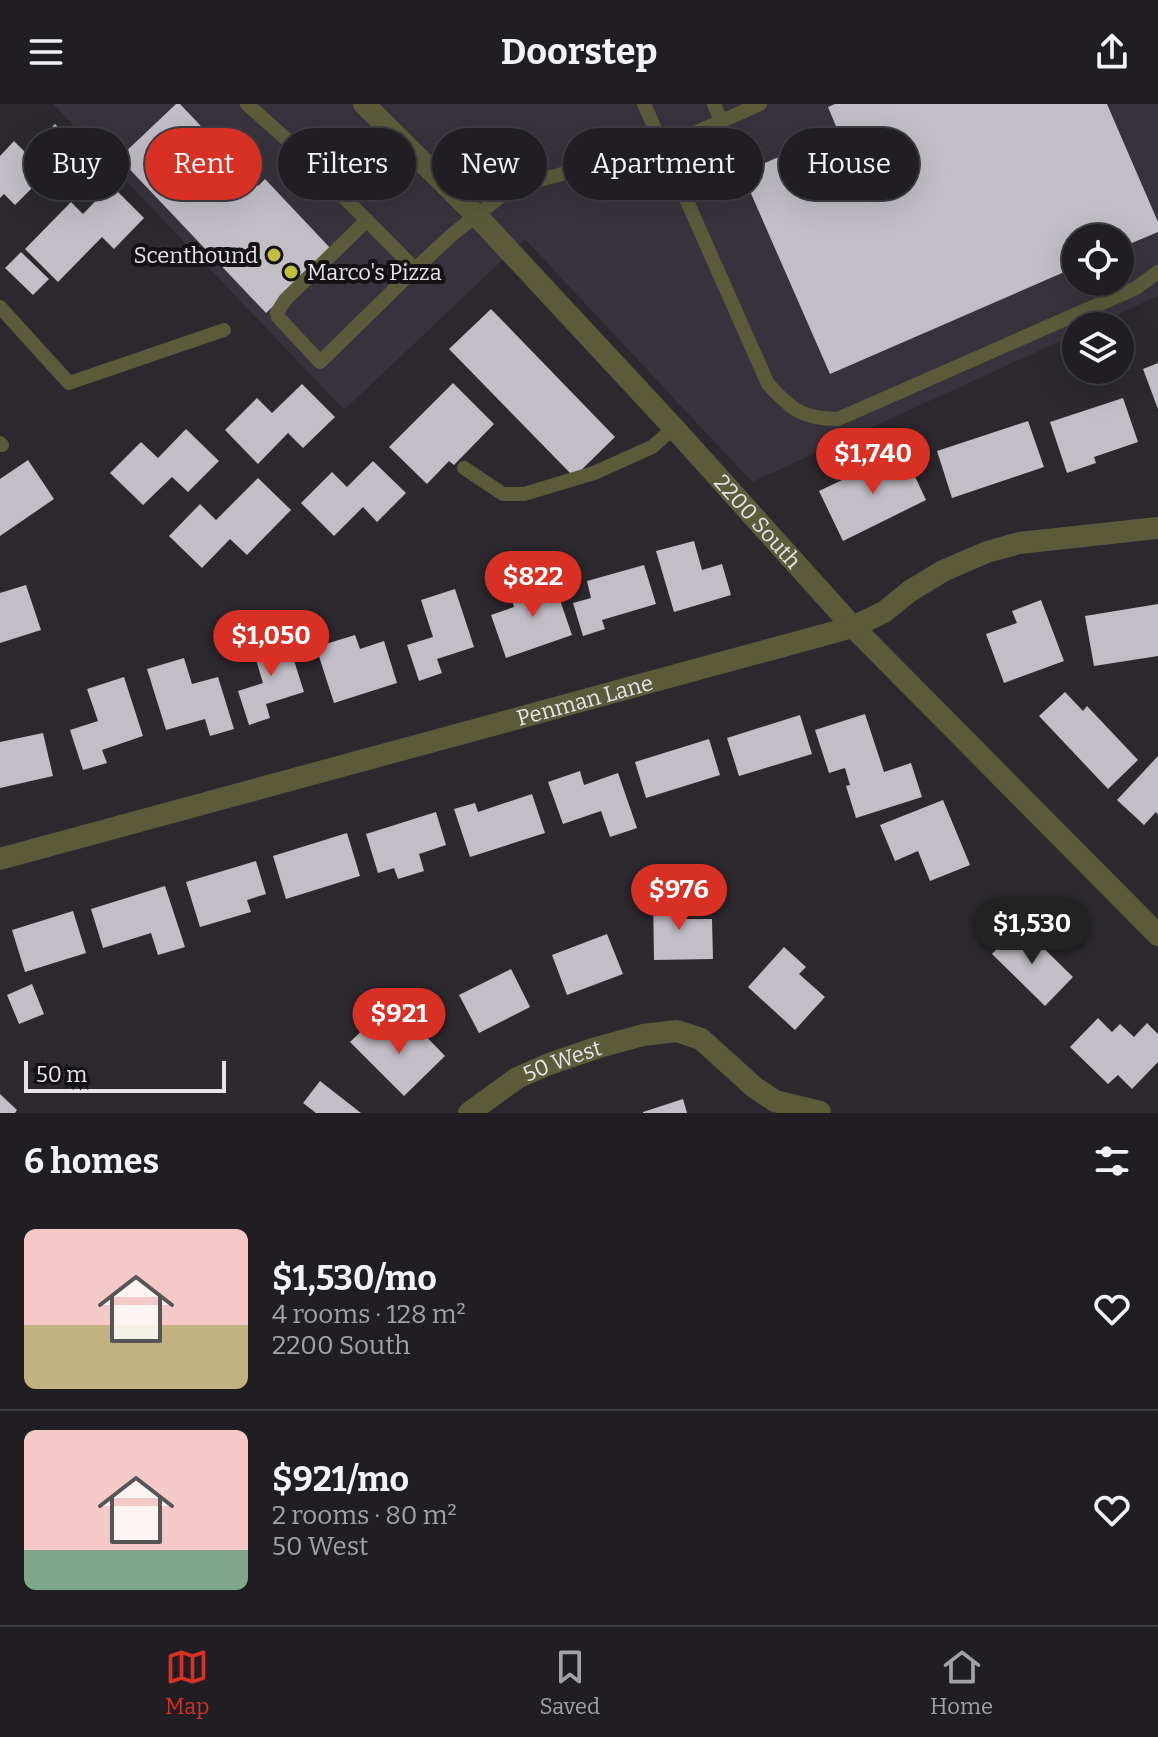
<!DOCTYPE html>
<meta charset="utf-8">
<style>
:root{--surface:#201e22;--page:#28272a;--text:#f1f3f6;--muted:#a2a2a5;--line:#3d3c40;--accent:#d93025}
body{margin:0;font-family:Bitter,serif;background:var(--page);color:var(--text);height:100vh;display:flex;flex-direction:column;font-size:30px;white-space:nowrap}
*{box-sizing:border-box;margin:0}
p{font-size:26px;color:var(--muted)}
.icon{flex:none;width:44px;height:44px;fill:none;stroke:currentColor;stroke-width:2;stroke-linecap:round;stroke-linejoin:round}
.map{position:relative;height:1009px;overflow:hidden}
.drawer{display:flex;flex-direction:column;background:var(--surface);flex:1}
.drawer>*{flex:none}
.banner{position:absolute;left:24px;top:24px;width:1110px;height:72px;display:flex;gap:16px}
.tools{position:absolute;left:1062px;top:120px;display:grid;gap:16px}
.tools a{display:grid;place-items:center;width:72px;height:72px;border-radius:50%;background:var(--surface);box-shadow:0 8px 32px #0002,0 0 0 2px var(--line);font-size:40px}
.scale{position:absolute;left:24px;bottom:20px;width:202px;box-sizing:border-box;padding-left:8px;border:4px solid #e6e4e8;border-top:0;font-size:22px;line-height:28px;white-space:nowrap;color:#e6e4e8;-webkit-text-stroke:6px #131114;paint-order:stroke}
.price{position:absolute;translate:-50% -68px;padding:0 18px;border-radius:28px;background:var(--accent);color:#fff;font-size:26px;line-height:52px;filter:drop-shadow(0 2px 4px #0008)}
.price::after{content:'';position:absolute;left:50%;top:48px;width:24px;height:18px;margin-left:-12px;background:inherit;clip-path:polygon(0 0,100% 0,50% 100%)}
.price.on{background:#222;color:#fff}
ul{padding:0;list-style:none}
li{display:flex;align-items:center;gap:24px;height:200px;padding:0 24px}
li+li{border-top:2px solid var(--line)}
li span{display:grid;place-items:center;flex:none;width:224px;height:160px;border-radius:12px;color:#555}
li>.icon{margin-inline-start:auto}
span .icon{width:96px;height:96px;fill:#fffc;stroke-width:1}
li b{font-size:34px}
h2{display:flex;justify-content:space-between;align-items:center;height:96px;padding:0 24px;font-size:34px}
.chip{padding:0 28px;border-radius:36px;background:var(--surface);box-shadow:0 8px 32px #0002,0 0 0 2px var(--line);font-size:28px;line-height:72px}
.chip.on{background:var(--accent);color:#fff}
header{display:flex;justify-content:space-between;align-items:center;height:104px;padding:0 24px;background:var(--surface);font-size:36px;font-weight:700}
.tabs{display:flex;justify-content:space-around;align-items:center;height:112px;border-top:2px solid var(--line);background:var(--surface);font-size:22px;color:var(--muted)}
.tabs a{display:grid;justify-items:center;gap:4px}
.tabs .on{color:var(--accent)}
.map>svg:first-child{display:block}
.built{fill:#38323c;fill-rule:evenodd}
.building{fill:#c2bec6}
.lines{fill:none;stroke-linecap:round;stroke-linejoin:round}
.service{stroke:#5b5b3c;stroke-width:14}
.minor{stroke:#5b5b3c;stroke-width:22}
.poi-dot{fill:#bfbe41;stroke:#131114;stroke-width:3}
.labels{text-anchor:middle;dominant-baseline:central;stroke-width:8;stroke-linejoin:round;paint-order:stroke}
.poi-label{font-size:22px;fill:#e6e4e8;stroke:#131114;text-anchor:end}
.street-label{font-size:22px;fill:#e6e4e8;stroke:#131114}
</style>
<header><svg class="icon" aria-label="menu" viewBox="0 0 24 24"><path d="M4 6h16M4 12h16M4 18h16"/></svg>Doorstep<svg class="icon" aria-label="share" viewBox="0 0 24 24"><path d="M12 15V3M7 8l5-5 5 5M5 13v7h14v-7"/></svg></header>
<div class="map">
<svg width="1158" height="1009" viewBox="0 0 1158 1009">
<rect width="100%" height="100%" fill="#2b282e"/>
<!-- built -->
<path class="built" d="M53 0H1158V192L1092 222H1076V230L752 378 525 135 344 306ZM1076 134H1120V178H1076Z"/>
<!-- building -->
<path class="building" d="M176 0H180L258 82 265 75 332 146 266 209 119 54Z
M835 0H1107L1158 118V128L1120 144V134H1076V163L830 270 742 69 838 27 828 3Z
M55 20 87 51 54 84 43 73 15 101 4 90 0 94V52L14 37 26 49Z
M111 81 144 114 114 145 102 133 58 178 25 145 71 98 83 110Z
M21 148 49 175 33 191 5 164Z
M491 205 615 333 574 373 449 245Z
M1158 259V305L1143 265Z
M453 279 494 320 454 361 449 357 427 380 389 343Z
M302 280 335 313 303 344 288 329 258 360 225 326 257 294 272 309Z
M1123 294 1138 338 1094 353 1096 359 1067 369 1050 318Z
M1028 317 1044 363 952 394 937 347Z
M186 325 219 357 188 388 172 373 143 401 110 369 141 338 158 354Z
M903 347 926 396 843 437 819 387Z
M28 356 54 395 0 432V375Z
M373 357 406 389 377 418 363 403 334 432 301 399 332 368 347 383Z
M258 374 291 406 247 451 230 435 202 464 169 432 200 400 216 416Z
M694 437 702 466 722 460 731 491 674 508 656 447Z
M644 461 656 500 602 516 605 525 583 532 573 499 591 494 587 477Z
M551 470 572 531 506 554 491 511 514 503 512 496 530 489 526 479Z
M26 481 41 526 0 539V489Z
M455 485 474 543 437 555 442 569 419 577 407 541 433 533 421 496Z
M1041 496 1064 557 1004 579 986 530 1017 519 1012 507Z
M1158 500V552L1094 562 1085 512Z
M285 528 304 588 266 600 270 614 249 621 238 587 263 579 251 539Z
M355 531 360 545 384 537 397 579 334 599 316 543Z
M184 554 192 580 218 573 234 625 210 632 205 615 166 626 147 565Z
M124 573 143 632 102 646 107 659 83 666 70 626 98 617 87 585Z
M1065 588 1083 607 1087 602 1138 656 1108 685 1039 612Z
M865 610 884 668 911 659 922 693 856 714 846 682 850 681 845 664 829 669 815 626Z
M800 611 812 650 739 672 727 634Z
M43 629 53 672 0 684V638Z
M709 635 720 671 646 694 635 658Z
M1158 652V711L1156 708 1144 721 1117 696Z
M580 667 584 681 618 669 637 724 610 733 601 707 563 720 548 678Z
M532 690 545 729 470 753 454 705 475 699 478 708Z
M943 696 970 761 930 777 918 747 895 757 880 721Z
M436 708 446 741 419 750 424 767 398 775 394 764 378 769 366 730Z
M347 729 360 772 286 795 273 752Z
M256 757 266 790 247 796 251 808 200 823 186 778Z
M165 782 185 843 158 851 151 829 103 844 91 805Z
M681 790V815H712L713 855 654 856 653 791Z
M73 807 86 849 25 868 12 826Z
M1020 821 1073 873 1045 902 992 850Z
M607 830 623 870 567 891 552 851Z
M784 843 806 863 799 870 825 893 795 926 748 883Z
M511 865 530 903 479 929 459 891Z
M32 880 44 910 19 920 7 891Z
M1098 914 1112 928 1120 920 1134 933 1147 919 1158 930V958L1132 985 1118 971 1108 980 1070 943Z
M372 917 395 940 415 921 445 952 404 992 350 938Z
M320 977 361 1009H316L303 999Z
M0 990 17 1006 15 1009H0Z
M683 995 687 1009H643V1008Z"/>
<g class="lines">
<!-- service -->
<path class="service" d="M247 0 285 34 415 165 454 129 513 83 663 43 760 0
M644 0 768 280C791 305 802 315 838 315L1136 184 1158 168
M714 0 721 17
M367 116 285 196 277 209 278 213 320 258 415 165
M0 203 69 279 224 226
M0 339 2 341
M464 364 503 390H524L594 369 652 343 674 324"/>
<!-- minor -->
<g class="minor">
<path id="s1" d="M364 0 477 112 674 324 853 523 1158 831"/>
<path id="s2" d="M0 755 853 523 884 508 910 487 943 467 987 448 1019 439 1158 424"/>
<path id="s3" d="M469 1009 517 974 549 960 596 944 643 931 677 927 701 935 754 983 775 997 820 1008"/>
</g>
</g>
<!-- markers -->
<g class="poi-dot">
<circle cx="274" cy="151" r="8"/>
<circle cx="291" cy="168" r="8"/>
</g>
<g class="labels">
<!-- poi labels -->
<g class="poi-label">
<text x="258" y="151">Scenthound</text>
<text x="307" y="168" text-anchor="start">Marco's Pizza</text>
</g>
<!-- street labels -->
<g class="street-label">
<text stroke="none"><textPath href="#s1" startOffset="574">2200 South</textPath></text>
<text stroke="none"><textPath href="#s2" startOffset="606">Penman Lane</textPath></text>
<text stroke="none"><textPath href="#s3" startOffset="108">50 West</textPath></text>
</g>
</g>
</svg>
<div class="tools">
<a><svg class="icon" aria-label="locate" viewBox="0 0 24 24"><circle cx="12" cy="12" r="6"/><path d="M12 2v4M12 18v4M2 12h4M18 12h4"/></svg></a>
<a><svg class="icon" aria-label="layers" viewBox="0 0 24 24"><path d="M12 4l9 5-9 5-9-5zM3 14l9 5 9-5"/></svg></a>
</div>
<div class="scale">50 m</div>
<b class="price" style="left:873px;top:392px">$1,740</b>
<b class="price" style="left:533px;top:515px">$822</b>
<b class="price" style="left:271px;top:574px">$1,050</b>
<b class="price" style="left:679px;top:828px">$976</b>
<b class="price on" style="left:1032px;top:862px">$1,530</b>
<b class="price" style="left:399px;top:952px">$921</b>
<div class="banner">
<a class="chip">Buy</a>
<a class="chip on">Rent</a>
<a class="chip">Filters</a>
<a class="chip">New</a>
<a class="chip">Apartment</a>
<a class="chip">House</a>
</div>
</div>
<section class="drawer">
<h2>6 homes<svg class="icon" aria-label="filters" viewBox="0 0 24 24"><path d="M4 7h16M4 17h16"/><circle cx="9" cy="7" r="2"/><circle cx="15" cy="17" r="2"/></svg></h2>
<ul>
<li><span style="background:linear-gradient(#f6c9c9 60%,#c2b280 0)"><svg class="icon" aria-label="home" viewBox="0 0 24 24"><path d="M3 11l9-7 9 7M6 9v11h12V9"/></svg></span><div><b>$1,530/mo</b><p>4 rooms · 128 m²</p><p>2200 South</p></div><svg class="icon" aria-label="heart" viewBox="0 0 24 24"><path d="M12 20l-8-8c-3-5 5-10 8-4 3-6 11-1 8 4z"/></svg></li>
<li><span style="background:linear-gradient(#f6c9c9 75%,#7fa58c 0)"><svg class="icon" aria-label="home" viewBox="0 0 24 24"><path d="M3 11l9-7 9 7M6 9v11h12V9"/></svg></span><div><b>$921/mo</b><p>2 rooms · 80 m²</p><p>50 West</p></div><svg class="icon" aria-label="heart" viewBox="0 0 24 24"><path d="M12 20l-8-8c-3-5 5-10 8-4 3-6 11-1 8 4z"/></svg></li>
</ul>
</section>
<nav class="tabs">
<a class="on"><svg class="icon" aria-label="map" viewBox="0 0 24 24"><path d="M3 6l6-2 6 2 6-2v14l-6 2-6-2-6 2zM9 4v14M15 6v14"/></svg>Map</a>
<a><svg class="icon" aria-label="saved" viewBox="0 0 24 24"><path d="M7 4h10v16l-5-4-5 4z"/></svg>Saved</a>
<a><svg class="icon" aria-label="home" viewBox="0 0 24 24"><path d="M3 11l9-7 9 7M6 9v11h12V9"/></svg>Home</a>
</nav>
